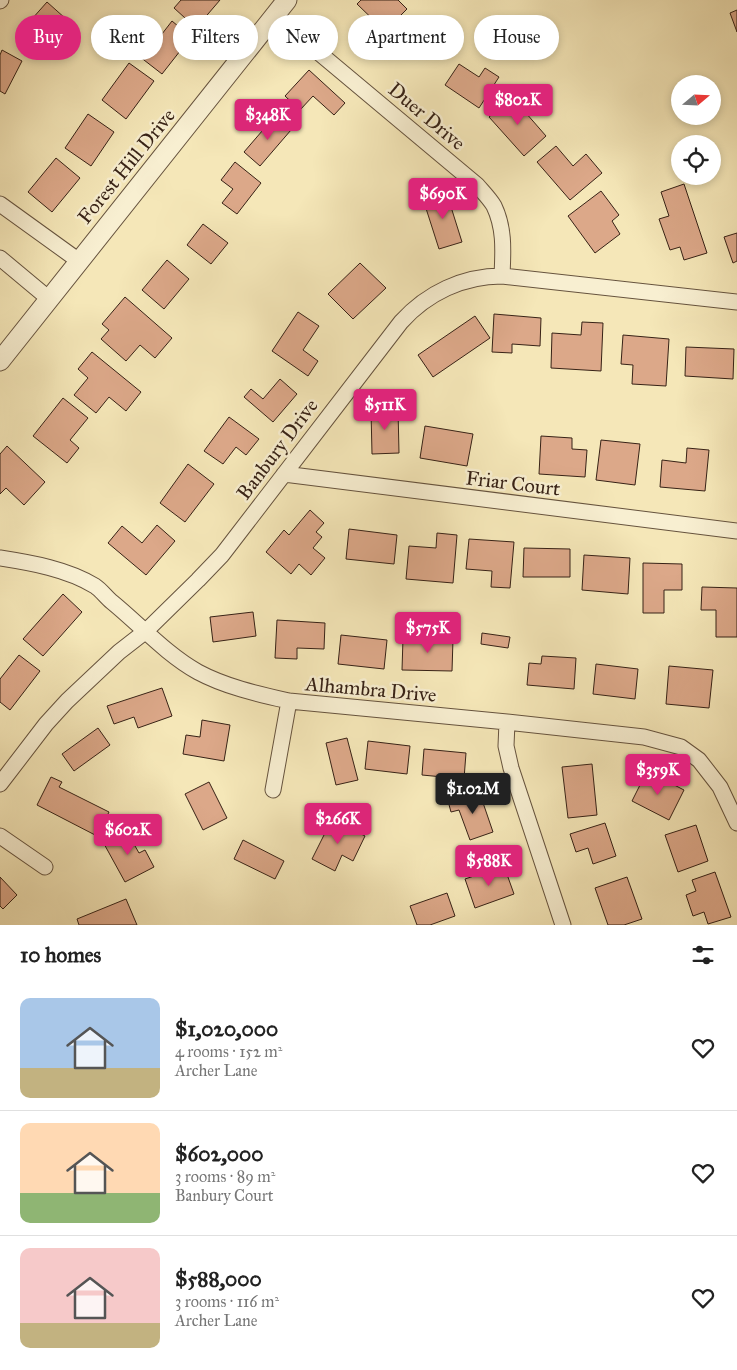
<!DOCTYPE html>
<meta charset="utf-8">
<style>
:root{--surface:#fff;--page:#f6f6f6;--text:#222;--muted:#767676;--line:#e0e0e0;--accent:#db2777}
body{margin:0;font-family:"IM FELL Great Primer",serif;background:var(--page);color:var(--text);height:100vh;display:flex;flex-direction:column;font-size:19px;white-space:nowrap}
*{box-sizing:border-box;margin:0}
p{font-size:16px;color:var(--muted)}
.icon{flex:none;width:28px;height:28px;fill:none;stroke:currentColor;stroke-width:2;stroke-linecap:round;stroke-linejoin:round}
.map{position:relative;height:925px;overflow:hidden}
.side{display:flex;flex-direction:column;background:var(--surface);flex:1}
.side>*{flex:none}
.banner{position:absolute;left:15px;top:15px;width:708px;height:45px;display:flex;gap:10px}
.needle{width:32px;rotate:71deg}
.tools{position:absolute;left:671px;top:75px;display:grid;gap:10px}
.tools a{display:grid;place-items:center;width:50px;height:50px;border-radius:50%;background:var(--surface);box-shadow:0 2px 8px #0003;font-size:25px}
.price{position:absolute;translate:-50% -42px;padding:0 11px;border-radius:5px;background:var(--accent);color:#fff;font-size:16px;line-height:32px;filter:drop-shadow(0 1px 2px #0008)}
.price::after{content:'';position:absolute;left:50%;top:30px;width:15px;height:11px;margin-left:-8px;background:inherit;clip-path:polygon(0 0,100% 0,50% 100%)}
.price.on{background:#222;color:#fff}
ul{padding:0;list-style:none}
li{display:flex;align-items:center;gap:15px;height:125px;padding:0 20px}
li+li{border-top:1px solid var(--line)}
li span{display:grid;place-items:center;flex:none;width:140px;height:100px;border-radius:10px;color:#555}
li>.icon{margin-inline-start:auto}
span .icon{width:60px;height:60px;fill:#fffc;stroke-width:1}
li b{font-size:21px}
h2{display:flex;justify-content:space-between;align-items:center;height:60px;padding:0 20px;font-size:21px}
.tag{padding:0 18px;border-radius:22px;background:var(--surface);box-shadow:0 2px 8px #0003;font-size:18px;line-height:45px}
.tag.on{background:var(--accent);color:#fff}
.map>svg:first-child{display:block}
.building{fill:#dca889;stroke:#372216}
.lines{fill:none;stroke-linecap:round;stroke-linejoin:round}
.minor-casing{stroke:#66533e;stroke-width:17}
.tertiary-casing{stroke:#66533e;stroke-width:21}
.minor{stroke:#f8efd1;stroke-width:15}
.tertiary{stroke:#f8efd1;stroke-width:19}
.labels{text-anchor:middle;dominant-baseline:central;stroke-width:5;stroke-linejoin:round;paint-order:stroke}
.street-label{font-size:20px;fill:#372216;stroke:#f8efd1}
</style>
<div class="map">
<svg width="737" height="925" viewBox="0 0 737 925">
<rect width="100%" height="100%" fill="#f5e7b8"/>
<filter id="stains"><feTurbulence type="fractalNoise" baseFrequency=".004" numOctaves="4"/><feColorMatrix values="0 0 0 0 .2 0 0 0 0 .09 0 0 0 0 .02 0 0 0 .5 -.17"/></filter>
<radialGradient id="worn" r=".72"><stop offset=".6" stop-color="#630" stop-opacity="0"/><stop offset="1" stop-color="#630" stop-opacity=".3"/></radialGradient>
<!-- building -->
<path class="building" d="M181 0H220L196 28 174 8Z
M361 0H398L407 9 385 31 357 4Z
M47 2 75 27 67 36 75 44 67 53 55 42 40 59 16 37Z
M737 10V32L730 13Z
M172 21 191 37 162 74 135 53 147 37 155 43Z
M2 50 22 61 5 94 0 91V55Z
M129 63 154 81 126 119 102 100Z
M459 64 479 77 485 68 499 77 479 108 445 85Z
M309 70 345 103 334 115 313 96 300 110 285 96Z
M512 97 546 136 524 156 489 117Z
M88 114 114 132 91 166 65 148Z
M275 116 291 130 260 166 244 152Z
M556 146 573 166 586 154 602 173 570 200 537 162Z
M56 158 80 178 52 212 28 192Z
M235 162 261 183 237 214 222 203 233 189 221 180Z
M684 184 707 253 684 260 680 247 670 250 659 219 669 216 661 192Z
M446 191 462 242 439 249 423 199Z
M601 191 619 215 612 221 620 234 595 253 568 216Z
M203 224 228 243 211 264 187 245Z
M737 233V261L733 263 724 237Z
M167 260 189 279 164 309 142 290Z
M360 263 386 288 353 319 328 294Z
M125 297 172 338 155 358 140 345 126 361 101 339 109 330 102 324Z
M298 312 319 326 303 350 318 361 308 376 272 351Z
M494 314 541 318 540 346 512 344V353L492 352Z
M475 316 490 338 433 377 418 355Z
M582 322 603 323 601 371 551 368 552 333 581 335Z
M623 335 669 339 666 386 632 384 633 365 621 364Z
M686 347 734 349 733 379 685 376Z
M92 352 141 392 126 411 109 397 96 413 74 395 88 378 78 369Z
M280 379 297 394 273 422 244 397 251 389 263 399Z
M63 398 88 418 70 440 79 448 67 463 33 436Z
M398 409 399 453 372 454 371 410Z
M229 417 259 439 246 455 236 447 223 464 204 451Z
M425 426 473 434 467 466 420 458Z
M541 436 572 438V449L587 450 585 477 539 474Z
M601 440 640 444 635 485 596 480Z
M7 446 45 482 24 505 6 488 0 494V454Z
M687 448 709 450 705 491 660 487 662 460 686 463Z
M188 464 214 484 185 522 160 503Z
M310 510 324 523 316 532 322 537 313 548 325 558 311 575 299 564 291 574 266 552 284 530 289 535Z
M157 525 175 541 146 575 108 543 122 526 142 543Z
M349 529 397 535 394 564 346 559Z
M437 533 457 535 453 583 406 579 409 546 436 548Z
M469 539 514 542 510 588 491 587 492 571 466 569Z
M524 548 570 549V577H523Z
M584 555 630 558 628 594 582 590Z
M643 563 682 564V590H664V613H643Z
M702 587 737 588V637H716V610H701Z
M63 594 82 612 43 656 23 639Z
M253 612 256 636 213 642 210 617Z
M277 620 325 623 324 649 297 648V659L275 658Z
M482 633 510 637 508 648 481 644Z
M341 635 387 640 384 669 338 664Z
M403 638 453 639 452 671 402 670Z
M19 655 40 671 10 710 0 702V679Z
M542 656 576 658 574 689 527 685 529 663 541 664Z
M596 664 638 669 635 699 593 694Z
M669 666 713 670 709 708 666 704Z
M162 688 172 716 138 728 134 717 114 724 107 706Z
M202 720 230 725 224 761 183 754 186 735 200 737Z
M98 728 110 745 74 771 62 754Z
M347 738 358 780 336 785 326 743Z
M368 741 410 746 407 774 365 769Z
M424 749 466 753 464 779 422 775Z
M592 764 597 815 568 818 562 767Z
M647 771 684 790 669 820 632 801Z
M51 777 62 782 59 787 109 812 97 836 37 805Z
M209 782 227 818 203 830 185 794Z
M479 791 493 832 470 840 459 810 451 812 448 801Z
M332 819 365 836 353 861 342 855 335 871 312 859Z
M605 823 616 856 593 864 588 848 576 852 570 834Z
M696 825 708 861 678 872 665 835Z
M126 830 139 853 145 850 154 867 125 882 103 842Z
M243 840 284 861 275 879 234 859Z
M504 866 514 894 475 908 465 879Z
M715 872 731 917 708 924 704 912 693 916 686 895 696 891 692 880Z
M0 877 17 895 3 909 0 906Z
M627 877 642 919 624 925H608L595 888Z
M447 893 455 916 430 925H417L410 906Z
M126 899 137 925H79L77 919Z"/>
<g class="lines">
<!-- minor casing -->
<g class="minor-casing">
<path id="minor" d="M0 1 1 0
M275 16 477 185C483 192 490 199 494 206 505 229 503 252 502 276
M0 204 79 261
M0 258 48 298
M284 474 737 531
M0 558C32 563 67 569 95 586 101 590 106 597 112 602 139 624 167 655 198 672 226 687 258 694 289 701L507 722 644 737 681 747 699 760 720 787 737 823
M507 722 506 746 511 768 563 925
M0 784 46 724 67 701 119 652 146 631 198 580 222 555 401 322C427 293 463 276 502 276L737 302
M273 790 289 701
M0 836 45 867"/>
</g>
<!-- tertiary casing -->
<g class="tertiary-casing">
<path id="tertiary" d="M0 361 287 0"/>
</g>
<!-- minor -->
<use href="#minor" class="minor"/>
<!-- tertiary -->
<use href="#tertiary" class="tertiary"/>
</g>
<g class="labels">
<!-- street labels -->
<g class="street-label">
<text transform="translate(427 116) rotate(40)">Duer Drive</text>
<text transform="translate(126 166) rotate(-51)">Forest Hill Drive</text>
<text transform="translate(277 449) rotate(-53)">Banbury Drive</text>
<text transform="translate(513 483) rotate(7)">Friar Court</text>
<text transform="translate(371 689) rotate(5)">Alhambra Drive</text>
</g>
</g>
<rect width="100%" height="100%" filter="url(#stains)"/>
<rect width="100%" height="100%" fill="url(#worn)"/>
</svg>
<div class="tools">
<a><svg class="needle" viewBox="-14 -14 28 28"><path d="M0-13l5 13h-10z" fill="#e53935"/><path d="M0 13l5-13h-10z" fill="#767676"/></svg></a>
<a><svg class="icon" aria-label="locate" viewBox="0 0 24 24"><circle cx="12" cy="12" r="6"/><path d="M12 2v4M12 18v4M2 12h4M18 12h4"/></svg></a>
</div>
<b class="price" style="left:518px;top:126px">$802K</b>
<b class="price" style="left:268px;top:141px">$348K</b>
<b class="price" style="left:443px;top:220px">$690K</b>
<b class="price" style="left:385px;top:431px">$511K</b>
<b class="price" style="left:428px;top:654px">$575K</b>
<b class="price" style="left:658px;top:796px">$359K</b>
<b class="price on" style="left:473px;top:815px">$1.02M</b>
<b class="price" style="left:338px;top:845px">$266K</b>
<b class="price" style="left:128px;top:856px">$602K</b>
<b class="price" style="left:489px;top:887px">$588K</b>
<div class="banner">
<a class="tag on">Buy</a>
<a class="tag">Rent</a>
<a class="tag">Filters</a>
<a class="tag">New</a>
<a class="tag">Apartment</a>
<a class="tag">House</a>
</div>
</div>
<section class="side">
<h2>10 homes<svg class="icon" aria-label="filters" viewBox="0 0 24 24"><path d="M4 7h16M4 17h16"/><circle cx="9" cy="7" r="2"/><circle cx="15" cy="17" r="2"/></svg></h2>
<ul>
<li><span style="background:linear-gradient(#a9c7e8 70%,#c2b280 0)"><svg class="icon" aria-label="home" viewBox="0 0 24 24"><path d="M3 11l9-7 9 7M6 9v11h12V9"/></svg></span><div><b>$1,020,000</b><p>4 rooms · 152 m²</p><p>Archer Lane</p></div><svg class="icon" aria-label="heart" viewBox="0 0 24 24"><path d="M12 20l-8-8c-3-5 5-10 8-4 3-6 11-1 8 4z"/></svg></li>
<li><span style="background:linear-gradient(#ffd9b3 70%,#8fb573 0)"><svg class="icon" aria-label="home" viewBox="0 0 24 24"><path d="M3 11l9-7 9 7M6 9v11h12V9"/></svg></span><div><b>$602,000</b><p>3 rooms · 89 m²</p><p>Banbury Court</p></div><svg class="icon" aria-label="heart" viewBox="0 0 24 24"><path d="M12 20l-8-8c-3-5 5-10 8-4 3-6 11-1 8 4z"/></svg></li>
<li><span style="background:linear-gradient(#f6c9c9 75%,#c2b280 0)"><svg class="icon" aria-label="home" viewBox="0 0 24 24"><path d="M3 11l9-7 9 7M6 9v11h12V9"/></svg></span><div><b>$588,000</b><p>3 rooms · 116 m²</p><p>Archer Lane</p></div><svg class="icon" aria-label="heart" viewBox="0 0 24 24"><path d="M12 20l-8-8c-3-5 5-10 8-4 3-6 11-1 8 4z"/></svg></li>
</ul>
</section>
